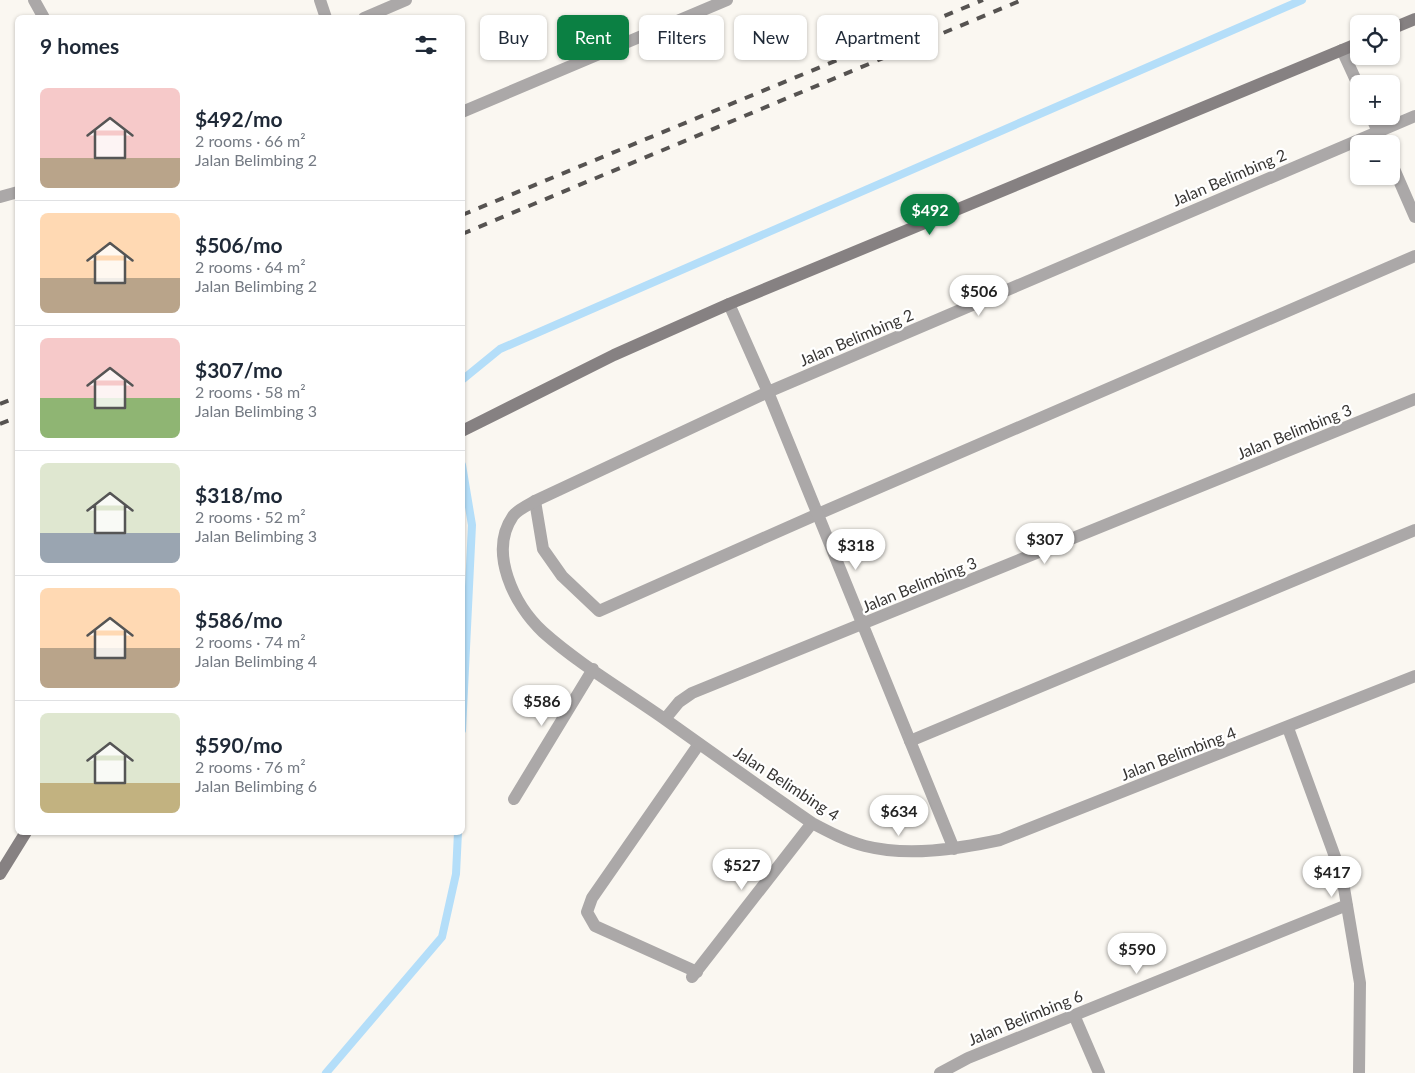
<!DOCTYPE html>
<meta charset="utf-8">
<style>
:root{--surface:#fff;--page:#f2f2f3;--text:#1f2937;--muted:#747a83;--line:#e0e1e3;--accent:#0b8043}
body{margin:0;font-family:Lato,sans-serif;background:var(--page);color:var(--text);height:100vh;display:flex;flex-direction:column;font-size:19px;white-space:nowrap}
*{box-sizing:border-box;margin:0}
p{font-size:16px;color:var(--muted)}
.icon{flex:none;width:28px;height:28px;fill:none;stroke:currentColor;stroke-width:2;stroke-linecap:round;stroke-linejoin:round}
.map{position:relative;flex:1;overflow:hidden}
.panel{position:absolute;left:15px;top:15px;width:450px;height:820px;display:flex;flex-direction:column;background:var(--surface);border-radius:8px;box-shadow:0 1px 4px #0004}
.panel>*{flex:none}
.banner{position:absolute;left:480px;top:15px;width:475px;height:45px;display:flex;gap:10px}
.tools{position:absolute;left:1350px;top:15px;display:grid;gap:10px}
.tools a{display:grid;place-items:center;width:50px;height:50px;border-radius:8px;background:var(--surface);box-shadow:0 1px 4px #0004;font-size:25px}
.price{position:absolute;translate:-50% -42px;padding:0 11px;border-radius:18px;background:#fff;color:#222;font-size:16px;line-height:32px;filter:drop-shadow(0 1px 2px #0008)}
.price::after{content:'';position:absolute;left:50%;top:30px;width:15px;height:11px;margin-left:-8px;background:inherit;clip-path:polygon(0 0,100% 0,50% 100%)}
.price.on{background:var(--accent);color:#fff}
ul{padding:0;list-style:none}
li{display:flex;align-items:center;gap:15px;height:125px;padding:0 25px}
li+li{border-top:1px solid var(--line)}
li span{display:grid;place-items:center;flex:none;width:140px;height:100px;border-radius:8px;color:#555}
li>.icon{margin-inline-start:auto}
span .icon{width:60px;height:60px;fill:#fffc;stroke-width:1}
li b{font-size:21px}
h2{display:flex;justify-content:space-between;align-items:center;height:60px;padding:0 25px;font-size:21px}
.pill{padding:0 18px;border-radius:8px;background:var(--surface);box-shadow:0 1px 4px #0004;font-size:18px;line-height:45px}
.pill.on{background:var(--accent);color:#fff}
.map>svg:first-child{display:block}
.lines{fill:none;stroke-linecap:round;stroke-linejoin:round}
.stream{stroke:#b4def9;stroke-width:8}
.service{stroke:#aba8a8;stroke-width:12}
.minor{stroke:#aba8a8;stroke-width:12}
.secondary{stroke:#868182;stroke-width:12}
.rail{stroke:#565351;stroke-width:4;stroke-dasharray:9 9;stroke-linecap:butt}
.labels{text-anchor:middle;dominant-baseline:central;stroke-width:4.5;stroke-linejoin:round;paint-order:stroke}
.street-label{font-size:16px;fill:#383634;stroke:#fff}
</style>
<div class="map">
<svg width="1415" height="1073" viewBox="0 0 1415 1073">
<rect width="100%" height="100%" fill="#faf7f1"/>
<g class="lines">
<!-- stream -->
<path class="stream" d="M462 380 500 349 1302 0
M462 465 472 525 462 730
M326 1073 442 937 456 874 458 832"/>
<!-- service -->
<path class="service" d="M364 18 406 0
M535 501 543 549 562 576 599 611 818 514 1415 256
M910 741 1415 530
M697 972 595 926 587 912 592 898 699 744
M1074 1015 1099 1073"/>
<!-- minor -->
<path class="minor" d="M34 0 44 18
M320 0 326 18
M1342 50 1359 87
M462 112 727 0
M1371 116 1383 144
M1415 116 768 392 535 501C528 505 517 510 513 516 488 552 514 605 543 632 580 665 625 691 666 720 715 755 763 789 812 823 829 832 846 841 865 846 909 857 956 849 1000 840L1415 676
M1391 162 1415 217
M0 197 18 192
M729 304 768 392 954 849
M665 719 679 702 692 693 1415 399
M1288 728 1342 876 1360 983 1359 1073
M514 799 593 669
M692 977 812 823
M940 1073 968 1058 1347 905"/>
<!-- secondary -->
<path class="secondary" d="M1391 29 1415 19
M462 431 614 355 729 304 1359 43
M0 874 26 832"/>
<!-- rail -->
<path class="rail" d="M462 215 983 0
M462 234 1022 0
M0 404 18 397
M0 424 18 417"/>
</g>
<g class="labels">
<!-- street labels -->
<g class="street-label">
<text transform="translate(1229 177) rotate(-23)">Jalan Belimbing 2</text>
<text transform="translate(856 337) rotate(-23)">Jalan Belimbing 2</text>
<text transform="translate(1294 431) rotate(-22)">Jalan Belimbing 3</text>
<text transform="translate(919 584) rotate(-22)">Jalan Belimbing 3</text>
<text transform="translate(1178 753) rotate(-21)">Jalan Belimbing 4</text>
<text transform="translate(787 783) rotate(33)">Jalan Belimbing 4</text>
<text transform="translate(1025 1017) rotate(-22)">Jalan Belimbing 6</text>
</g>
</g>
</svg>
<div class="tools">
<a><svg class="icon" aria-label="locate" viewBox="0 0 24 24"><circle cx="12" cy="12" r="6"/><path d="M12 2v4M12 18v4M2 12h4M18 12h4"/></svg></a>
<a>+</a>
<a>−</a>
</div>
<b class="price on" style="left:930px;top:236px">$492</b>
<b class="price" style="left:979px;top:317px">$506</b>
<b class="price" style="left:1045px;top:565px">$307</b>
<b class="price" style="left:856px;top:571px">$318</b>
<b class="price" style="left:542px;top:727px">$586</b>
<b class="price" style="left:899px;top:837px">$634</b>
<b class="price" style="left:742px;top:891px">$527</b>
<b class="price" style="left:1332px;top:898px">$417</b>
<b class="price" style="left:1137px;top:975px">$590</b>
<div class="banner">
<a class="pill">Buy</a>
<a class="pill on">Rent</a>
<a class="pill">Filters</a>
<a class="pill">New</a>
<a class="pill">Apartment</a>
</div>
<section class="panel">
<h2>9 homes<svg class="icon" aria-label="filters" viewBox="0 0 24 24"><path d="M4 7h16M4 17h16"/><circle cx="9" cy="7" r="2"/><circle cx="15" cy="17" r="2"/></svg></h2>
<ul>
<li><span style="background:linear-gradient(#f6c9c9 70%,#b9a48a 0)"><svg class="icon" aria-label="home" viewBox="0 0 24 24"><path d="M3 11l9-7 9 7M6 9v11h12V9"/></svg></span><div><b>$492/mo</b><p>2 rooms · 66 m²</p><p>Jalan Belimbing 2</p></div></li>
<li><span style="background:linear-gradient(#ffd9b3 65%,#b9a48a 0)"><svg class="icon" aria-label="home" viewBox="0 0 24 24"><path d="M3 11l9-7 9 7M6 9v11h12V9"/></svg></span><div><b>$506/mo</b><p>2 rooms · 64 m²</p><p>Jalan Belimbing 2</p></div></li>
<li><span style="background:linear-gradient(#f6c9c9 60%,#8fb573 0)"><svg class="icon" aria-label="home" viewBox="0 0 24 24"><path d="M3 11l9-7 9 7M6 9v11h12V9"/></svg></span><div><b>$307/mo</b><p>2 rooms · 58 m²</p><p>Jalan Belimbing 3</p></div></li>
<li><span style="background:linear-gradient(#dfe7d0 70%,#9aa5b1 0)"><svg class="icon" aria-label="home" viewBox="0 0 24 24"><path d="M3 11l9-7 9 7M6 9v11h12V9"/></svg></span><div><b>$318/mo</b><p>2 rooms · 52 m²</p><p>Jalan Belimbing 3</p></div></li>
<li><span style="background:linear-gradient(#ffd9b3 60%,#b9a48a 0)"><svg class="icon" aria-label="home" viewBox="0 0 24 24"><path d="M3 11l9-7 9 7M6 9v11h12V9"/></svg></span><div><b>$586/mo</b><p>2 rooms · 74 m²</p><p>Jalan Belimbing 4</p></div></li>
<li><span style="background:linear-gradient(#dfe7d0 70%,#c2b280 0)"><svg class="icon" aria-label="home" viewBox="0 0 24 24"><path d="M3 11l9-7 9 7M6 9v11h12V9"/></svg></span><div><b>$590/mo</b><p>2 rooms · 76 m²</p><p>Jalan Belimbing 6</p></div></li>
</ul>
</section>
</div>
